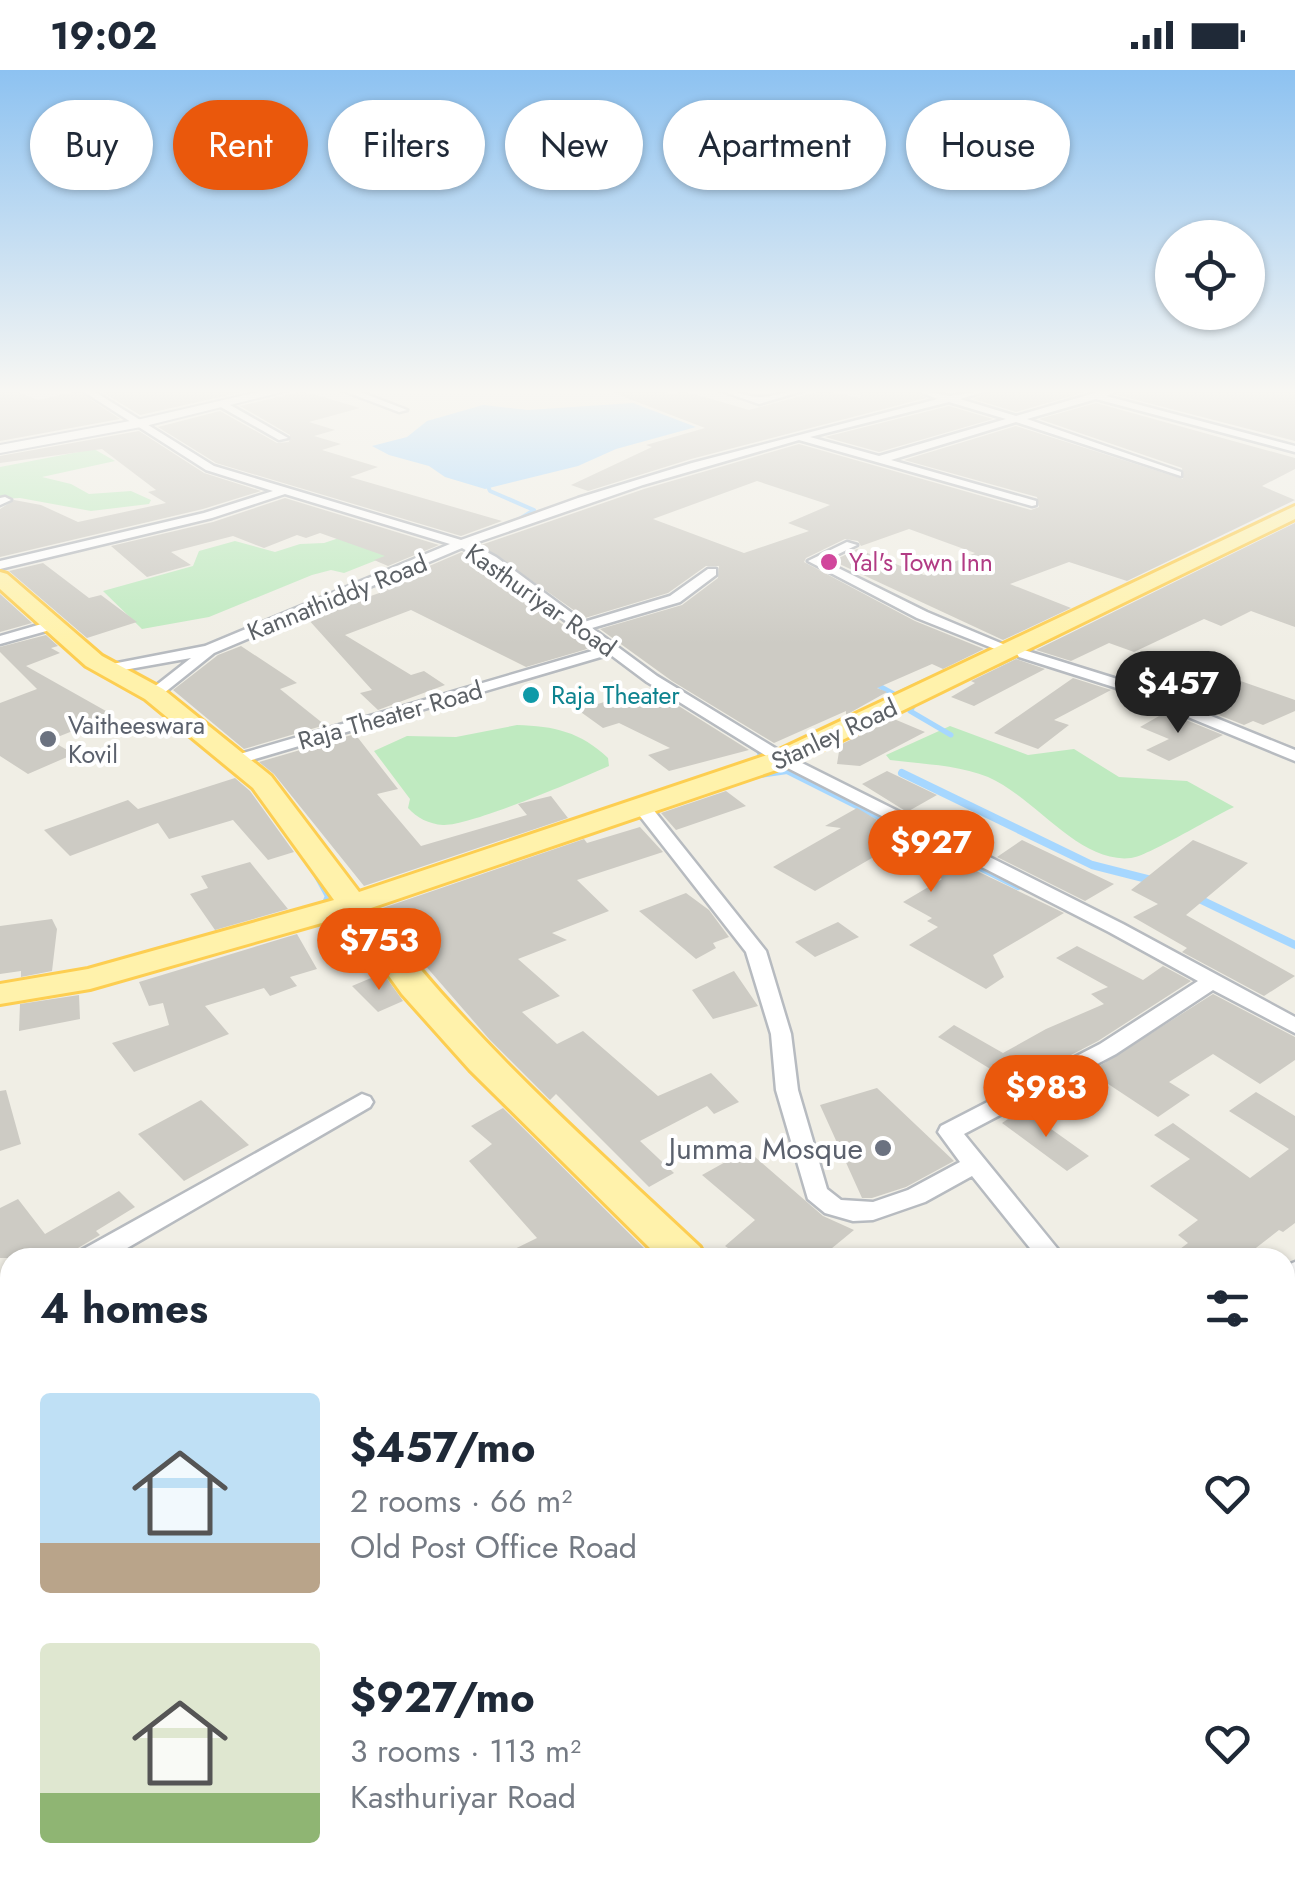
<!DOCTYPE html>
<meta charset="utf-8">
<style>
:root{--surface:#fff;--page:#f6f6f7;--text:#1f2937;--muted:#747a83;--accent:#ea580c}
body{margin:0;font-family:Jost,sans-serif;background:var(--page);color:var(--text);height:100vh;display:flex;flex-direction:column;font-size:38px;white-space:nowrap}
*{box-sizing:border-box;margin:0}
p{font-size:32px;color:var(--muted)}
.icon{flex:none;width:55px;height:55px;fill:none;stroke:currentColor;stroke-width:2;stroke-linecap:round;stroke-linejoin:round}
.map{position:relative;flex:1;overflow:hidden}
.panel{position:absolute;left:0px;top:1178px;width:1295px;height:642px;display:flex;flex-direction:column;background:var(--surface);border-radius:30px 30px 0 0;box-shadow:0 2px 8px #0004}
.panel>*{flex:none}
.banner{position:absolute;left:30px;top:30px;width:1235px;height:90px;display:flex;gap:20px}
.fabs{position:absolute;left:1155px;top:150px;display:grid;gap:20px}
.fabs a{display:grid;place-items:center;width:110px;height:110px;border-radius:50%;background:var(--surface);box-shadow:0 2px 8px #0004;font-size:50px}
.price{position:absolute;translate:-50% -85px;padding:0 22px;border-radius:35px;background:var(--accent);color:#fff;font-size:32px;line-height:65px;filter:drop-shadow(0 2px 5px #0008)}
.price::after{content:'';position:absolute;left:50%;top:60px;width:30px;height:22px;margin-left:-15px;background:inherit;clip-path:polygon(0 0,100% 0,50% 100%)}
.price.current{background:#222;color:#fff}
ul{padding:0;list-style:none}
li{display:flex;align-items:center;gap:30px;height:250px;padding:0 40px}
li span{display:grid;place-items:center;flex:none;width:280px;height:200px;border-radius:10px;color:#555}
li>.icon{margin-inline-start:auto}
span .icon{width:120px;height:120px;fill:#fffc;stroke-width:1}
li b{font-size:42px}
h2{display:flex;justify-content:space-between;align-items:center;height:120px;padding:0 40px;font-size:42px}
.pill{padding:0 35px;border-radius:45px;background:var(--surface);box-shadow:0 2px 8px #0004;font-size:35px;line-height:90px}
.pill.current{background:var(--accent);color:#fff}
.status{display:flex;justify-content:space-between;align-items:center;height:70px;padding:0 50px;background:var(--surface);direction:ltr}
.status svg{height:28px;fill:currentColor}
.map>svg:first-child{display:block}
.green{fill:#bfeac0}
.water{fill:#a6d7ff}
.lines{fill:none;stroke-linecap:round;stroke-linejoin:round}
.stream-far3{stroke:#a6d7ff;stroke-width:4}
.stream-far2{stroke:#a6d7ff;stroke-width:5}
.stream-far1{stroke:#a6d7ff;stroke-width:8}
.stream{stroke:#a6d7ff;stroke-width:12}
.building{fill:#cdcbc4;fill-rule:evenodd}
.street-casing{stroke:#b7bbc0;stroke-width:5}
.secondary-casing{stroke:#b8bcc2;stroke-width:4}
.primary-casing{stroke:#fdce51;stroke-width:6}
.street{fill:#fff;fill-rule:evenodd}
.secondary{fill:#fff;fill-rule:evenodd}
.primary{fill:#fff2ab;fill-rule:evenodd}
.hotel-dot{fill:#d1479c;stroke:#fff;stroke-width:4}
.culture-dot{fill:#0f9aa8;stroke:#fff;stroke-width:4}
.worship-dot{fill:#6b7280;stroke:#fff;stroke-width:4}
.labels{text-anchor:middle;dominant-baseline:central;stroke-width:8;stroke-linejoin:round;paint-order:stroke}
.far-hotel-label{font-size:25px;fill:#b23c85;stroke:#fff;text-anchor:start}
.far-street-label{font-size:25px;fill:#5c6166;stroke:#fff}
.far-culture-label{font-size:25px;fill:#0d838f;stroke:#fff;text-anchor:start}
.far-worship-label{font-size:25px;fill:#5b616d;stroke:#fff;text-anchor:start}
.worship-label{font-size:30px;fill:#5b616d;stroke:#fff;text-anchor:end}
</style>
<div class="status"><b>19:02</b><svg viewBox="0 0 49 12"><path d="M0 12V9h3v3zM5 12V6h3v6zM10 12V3h3v9zM15 12V0h3v12zM26 1h20v11H26zM47 4h2v5h-2z"/></svg></div>
<div class="map">
<svg width="1295" height="1818" viewBox="0 0 1295 1818">
<rect width="100%" height="100%" fill="#f0eee5"/>
<!-- green -->
<path class="green" d="M94 379 115 391 42 407 71 414 89 424 131 421 151 430 149 434 91 441 20 428 0 429V397Z
M360 461 392 484 344 503 331 500 312 505 209 547 142 559 103 521 193 496 199 481 235 471 275 482 300 474 324 473Z
M517 655C554 656 581 662 608 688L609 696C580 709 468 757 443 755 429 754 417 748 408 738L410 729 374 681 407 666 456 667Z
M950 656 1028 685 1074 679 1119 707 1187 711 1234 737C1214 746 1146 787 1131 788 1079 794 1036 728 988 707 959 695 921 694 890 690L886 685Z
M10 1462V1798L0 1774V1469Z
M15 1810H441L436 1818H18Z"/>
<!-- water -->
<path class="water" d="M633 333 696 357 616 379 578 396 485 419 445 407 429 396 389 385 372 376 407 367 427 351 483 335 528 340Z"/>
<g class="lines">
<!-- stream-far3 -->
<path class="stream-far3" d="M486 412 490 421 534 440 518 450"/>
<!-- stream-far2 -->
<path class="stream-far2" d="M999 594 1058 565
M872 612 914 635 910 641 951 665
M897 624 929 609
M674 628 759 681 761 690 755 692"/>
<!-- stream-far1 -->
<path class="stream-far1" d="M902 703 1092 795 1155 811
M760 704 787 700 1018 816
M318 806 329 826 324 838
M1195 827 1295 875"/>
<!-- stream -->
<path class="stream" d="M0 1702 10 1723
M52 1810 55 1818"/>
</g>
<!-- building -->
<path class="building" d="M0 320H13L38 330 78 321 120 349 0 371Z
M99 320H245L247 321 140 345Z
M606 320H658L673 324 684 321 749 340 823 320 860 328 861 320H911L926 328 691 389 588 421 571 415 652 377 646 375 705 358Z
M994 320H1092L1016 342 973 329Z
M1123 320H1295V371L1117 325Z
M303 321 360 338 309 352 335 360 314 366 341 374 322 380 378 397 350 407 502 451 461 466 216 393 158 357 220 341 277 373 289 372 290 365 240 336Z
M1096 333 1295 388V399L1262 416 1295 430 1127 511 1069 492 1010 514 1071 538 1003 570 833 491 857 479 924 505 975 483 909 459 861 476 858 471 845 469 806 488 804 492 915 551 984 579 943 599 932 594 877 618 887 622 846 645V641L774 673 672 611 600 559 682 535 718 508 719 496H706L668 523 585 548 481 475 644 419 799 374 1031 440 1039 437 1037 427 904 390 1016 356 1183 409 1182 398 1039 349ZM757 411 830 435 788 453 809 461 744 483 653 449Z
M949 336 993 349 879 382 825 367Z
M139 361 204 403 261 421 203 439 0 487V439L14 430 41 435 78 452 166 433 148 422 156 420 102 379 0 393V386Z
M285 428 439 475 388 496 374 490 385 486 320 463 306 468 297 465 264 478 233 466 171 482 191 495 147 507 111 476 213 452Z
M1295 453V557L1251 541 1221 556 1204 549 1134 582 1109 573 1071 591 1036 580Z
M462 482 594 577 526 597 411 540 345 565 411 605 424 601 445 615 378 640 360 623 372 620 307 548 388 520 380 517Z
M43 493 89 528 101 525 137 552 87 568 9 501Z
M0 524 32 553 0 562Z
M46 565 58 576 51 578 60 583 26 596 113 645 50 670 74 684 28 704 0 686V633L37 619 0 582V577Z
M241 576 297 613 280 619 325 655 244 679 173 620 218 585Z
M1172 587 1295 630V641L1263 655 1253 651 1244 655 1186 632 1206 621 1149 600Z
M1016 589 1045 599 974 636 951 627 975 613 971 611Z
M1073 608 1111 620 1054 650 1069 655 1038 679 994 663Z
M650 618 749 680 669 701 648 685 670 678 619 653 603 658 578 640Z
M1166 642 1223 665 1169 691 1146 680 1169 669 1140 657Z
M894 649 925 662 860 696 837 694 840 675Z
M355 664 398 719 377 724 421 776 527 745 518 734 551 726 568 748 364 816 274 704 259 692Z
M887 701 937 725 907 742 862 714Z
M235 708 250 721 294 782 268 790 233 750 169 769 158 753 70 786 44 760 128 730 138 739Z
M726 721 746 736 676 760 661 743Z
M857 738 906 767 1064 843 993 885 1004 907 986 919 909 875 938 857 927 851 932 848 903 832 942 809 884 781 815 821 773 797 841 758 825 756Z
M640 757 663 782 577 810 609 841 552 863 567 870 518 889 560 926 522 942 557 974 583 961 658 1026 711 1003 739 1032 714 1044 707 1036 640 1071 674 1103 649 1117 556 1024 550 1030 490 970 377 840 584 769 587 773Z
M1022 770 1114 814 1085 831 997 787Z
M1193 770 1248 793 1186 845 1295 906 1264 926 1182 882 1187 878 1133 847 1158 834 1131 820Z
M250 792 288 839 215 860 190 824 208 818 201 806Z
M686 823 709 840 729 867 713 873 716 878 696 889 639 841Z
M52 849 57 859 52 901 21 907V901L0 904V856Z
M838 852 859 867 815 887 795 872Z
M297 864 317 899 290 907 297 916 270 926 264 918 205 936 229 964 134 1002 112 973 169 955 163 933 149 936 139 912Z
M1077 876 1143 910 1163 896 1191 911 1098 971 1015 1014 938 967 954 955 1003 983 1046 959 1104 934 1091 924 1108 917 1056 888Z
M734 901 758 936 713 949 692 920Z
M383 903 403 931 378 942 352 916Z
M1213 924 1295 967V990L1260 1014 1213 984 1169 1012 1190 1025 1158 1047 1090 1002Z
M79 925 80 949 19 961 20 934Z
M877 1018 954 1091 906 1117 872 1128H862L820 1035Z
M6 1020 21 1074 0 1081V1021Z
M1256 1022 1295 1046V1153L1283 1162 1279 1160 1243 1188H1168L1188 1173 1178 1165 1198 1150 1150 1116 1190 1089 1154 1065 1173 1053 1250 1108 1289 1079 1229 1041Z
M201 1030 249 1075 184 1111 138 1064Z
M503 1038 654 1188H610L604 1180 587 1188H496L537 1168 469 1091 492 1074 471 1056Z
M1023 1039 1089 1086 1067 1101 1002 1053Z
M747 1080 823 1146 854 1160 820 1188H743L725 1176 755 1150 702 1105Z
M119 1121 135 1137 96 1161 100 1165 78 1178 73 1188H0V1138L18 1129 45 1164Z"/>
<g class="lines">
<!-- street casing -->
<g class="street-casing">
<path id="street" d="M81 320H92L214 396 461 470 578 428 692 393 938 329 915 320 950 326 990 320 960 329 1016 346 1105 320H1120L1106 326 1295 376V382L1096 329 1027 349 1181 402V406L1016 352 891 390 1036 431V435L1032 436 799 370 643 415 472 474 496 487 584 552 670 526 708 499H716V505L680 532 592 558 657 606 788 686 1123 854 1295 947V963L1213 920 1116 984 964 1064 1065 1188H1038L972 1106 925 1132 873 1150 853 1151 825 1143 808 1129 776 1020 771 964 746 882 636 741V733H648L766 881 791 964 798 1020 827 1119 841 1130 873 1132 908 1120 960 1092 938 1062 941 1056 1100 974 1198 911 1109 862 776 692 647 612 488 493 462 478 214 583 159 627H149V621L191 588 107 603 100 599 107 595 205 576 450 474 285 424 212 448 0 499V491L204 443 273 421 206 400ZM949 332 1006 349 879 386 810 367Z
M341 320H355L407 340 399 342Z
M719 320C734 320 749 328 762 327 777 326 790 320 806 320L759 334Z
M219 332H225L288 368 279 370 219 336Z
M0 428 5 427 11 430 0 435Z
M847 472 857 475 824 491 927 542 1017 580 1005 583 917 548 808 491Z
M52 551 57 552V558L0 574V566Z
M599 579 606 583 604 586 245 692H233L231 689 233 686Z
M1024 580 1130 613 1295 680V691L1120 619 1019 587 1017 584Z
M362 1024 370 1027 373 1032 370 1037 110 1188H77L80 1181Z
M1295 1192V1218L1285 1222V1196Z
M10 1222V1245L0 1248V1225Z
M0 1756 10 1760V1810H23L10 1816 0 1812Z"/>
</g>
<!-- secondary casing -->
<g class="secondary-casing">
<path id="secondary" d="M267 320H290L141 357 0 383V375L141 349Z"/>
</g>
<!-- primary casing -->
<g class="primary-casing">
<path id="primary" d="M1295 436V449L791 695 371 838C469 967 583 1067 700 1177L706 1188H660L470 1000 402 924 346 846 90 919 0 934V914L88 899 334 830 253 718 145 629 86 596 0 519V502L7 504 102 586 163 619 271 706 359 822 773 683Z
M1285 1546 1295 1550V1603L1285 1598Z"/>
</g>
<!-- street -->
<use href="#street" class="street"/>
<!-- secondary -->
<use href="#secondary" class="secondary"/>
<!-- primary -->
<use href="#primary" class="primary"/>
</g>
<!-- sky -->
<linearGradient id="sky" x2="0" y2="1"><stop stop-color="#8dc2f1"/><stop offset="0.56" stop-color="#f8f7f3"/><stop offset="1" stop-color="#f8f7f3" stop-opacity="0"/></linearGradient>
<rect width="1295" height="574" fill="url(#sky)"/>
<!-- markers -->
<circle class="hotel-dot" cx="829" cy="492" r="10"/>
<circle class="culture-dot" cx="531" cy="625" r="10"/>
<g class="worship-dot">
<circle cx="48" cy="669" r="10"/>
<circle cx="883" cy="1078" r="10"/>
</g>
<g class="labels">
<!-- far-hotel labels -->
<g class="far-hotel-label">
<text x="849" y="492">Yal's Town Inn</text>
</g>
<!-- far-street labels -->
<g class="far-street-label">
<text transform="translate(337 527) rotate(-22)">Kannathiddy Road</text>
<text transform="translate(541 530) rotate(35)">Kasthuriyar Road</text>
<text transform="translate(390 645) rotate(-16)">Raja Theater Road</text>
<text transform="translate(834 664) rotate(-25)">Stanley Road</text>
</g>
<!-- far-culture labels -->
<g class="far-culture-label">
<text x="551" y="625">Raja Theater</text>
</g>
<!-- far-worship labels -->
<g class="far-worship-label">
<text x="68" y="655">Vaitheeswara<tspan x="68" dy="29">Kovil</tspan></text>
</g>
<!-- worship labels -->
<g class="worship-label">
<text x="863" y="1078">Jumma Mosque</text>
</g>
</g>
</svg>
<div class="fabs">
<a><svg class="icon" aria-label="locate" viewBox="0 0 24 24"><circle cx="12" cy="12" r="6"/><path d="M12 2v4M12 18v4M2 12h4M18 12h4"/></svg></a>
</div>
<b class="price current" style="left:1178px;top:666px">$457</b>
<b class="price" style="left:931px;top:825px">$927</b>
<b class="price" style="left:379px;top:923px">$753</b>
<b class="price" style="left:1046px;top:1070px">$983</b>
<div class="banner">
<a class="pill">Buy</a>
<a class="pill current">Rent</a>
<a class="pill">Filters</a>
<a class="pill">New</a>
<a class="pill">Apartment</a>
<a class="pill">House</a>
</div>
<section class="panel">
<h2>4 homes<svg class="icon" aria-label="filters" viewBox="0 0 24 24"><path d="M4 7h16M4 17h16"/><circle cx="9" cy="7" r="2"/><circle cx="15" cy="17" r="2"/></svg></h2>
<ul>
<li><span style="background:linear-gradient(#bfe0f5 75%,#b9a48a 0)"><svg class="icon" aria-label="home" viewBox="0 0 24 24"><path d="M3 11l9-7 9 7M6 9v11h12V9"/></svg></span><div><b>$457/mo</b><p>2 rooms · 66 m²</p><p>Old Post Office Road</p></div><svg class="icon" aria-label="heart" viewBox="0 0 24 24"><path d="M12 20l-8-8c-3-5 5-10 8-4 3-6 11-1 8 4z"/></svg></li>
<li><span style="background:linear-gradient(#dfe7d0 75%,#8fb573 0)"><svg class="icon" aria-label="home" viewBox="0 0 24 24"><path d="M3 11l9-7 9 7M6 9v11h12V9"/></svg></span><div><b>$927/mo</b><p>3 rooms · 113 m²</p><p>Kasthuriyar Road</p></div><svg class="icon" aria-label="heart" viewBox="0 0 24 24"><path d="M12 20l-8-8c-3-5 5-10 8-4 3-6 11-1 8 4z"/></svg></li>
</ul>
</section>
</div>
